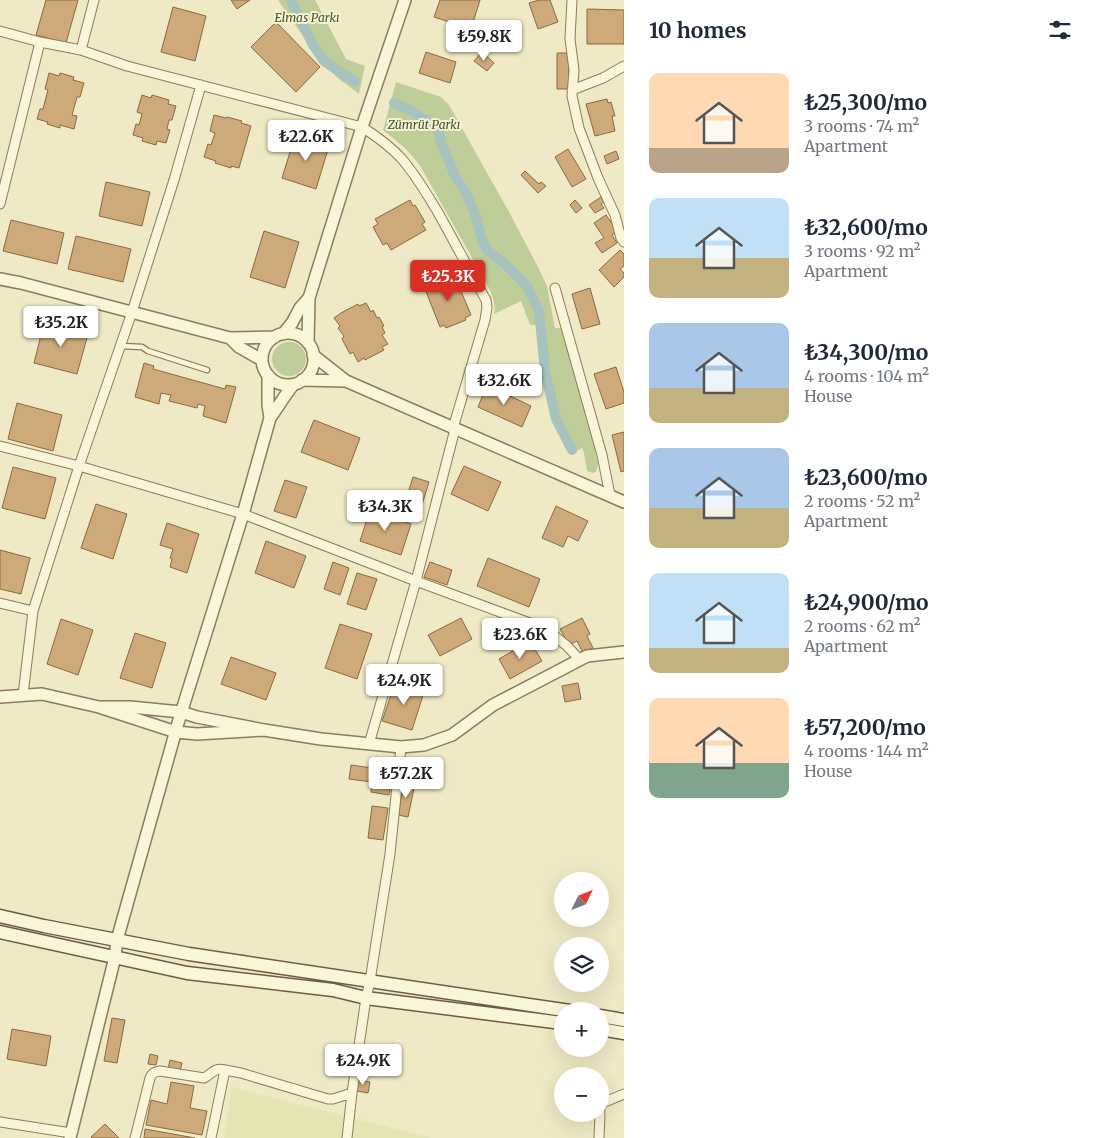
<!DOCTYPE html>
<meta charset="utf-8">
<style>
:root{--surface:#fff;--page:#f2f2f3;--text:#1f2937;--muted:#747a83;--accent:#d93025}
body{margin:0;font-family:Merriweather,serif;background:var(--page);color:var(--text);height:100vh;display:flex;flex-direction:column;font-size:19px;white-space:nowrap}
*{box-sizing:border-box;margin:0}
p{font-size:16px;color:var(--muted)}
.icon{flex:none;width:28px;height:28px;fill:none;stroke:currentColor;stroke-width:2;stroke-linecap:round;stroke-linejoin:round}
.map{position:relative;flex:1;overflow:hidden}
.side{display:flex;flex-direction:column;background:var(--surface);width:475px}
.side>*{flex:none}
.needle{width:32px;rotate:47deg}
.tools{position:absolute;left:554px;top:872px;display:grid;gap:10px}
.tools a{display:grid;place-items:center;width:55px;height:55px;border-radius:50%;background:var(--surface);box-shadow:0 5px 20px #0002;font-size:25px}
.price{position:absolute;translate:-50% -42px;padding:0 11px;border-radius:5px;background:#fff;color:#222;font-size:16px;line-height:32px;filter:drop-shadow(0 1px 2px #0008)}
.price::after{content:'';position:absolute;left:50%;top:30px;width:15px;height:11px;margin-left:-8px;background:inherit;clip-path:polygon(0 0,100% 0,50% 100%)}
.price.active{background:var(--accent);color:#fff}
ul{padding:0;list-style:none}
li{display:flex;align-items:center;gap:15px;height:125px;padding:0 25px}
li span{display:grid;place-items:center;flex:none;width:140px;height:100px;border-radius:10px;color:#555}
li>.icon{margin-inline-start:auto}
span .icon{width:60px;height:60px;fill:#fffc;stroke-width:1}
li b{font-size:21px}
h2{display:flex;justify-content:space-between;align-items:center;height:60px;padding:0 25px;font-size:21px}
main{display:flex;flex:1;min-height:0}
.map>svg:first-child{display:block}
.farmland{fill:#e5e5b2}
.green{fill:#bfce98}
.lines{fill:none;stroke-linecap:round;stroke-linejoin:round}
.canal{stroke:#a7c2bf;stroke-width:10}
.building{fill:#ceaa7a;stroke:#8a6940}
.service-casing{stroke:#8b7c5b;stroke-width:7}
.minor-casing{stroke:#8b7c5b;stroke-width:11}
.tertiary-casing{stroke:#8b7c5b;stroke-width:14}
.secondary-casing{stroke:#6d5d3e;stroke-width:15}
.service{stroke:#f9f5d9;stroke-width:4.5}
.minor{stroke:#f9f5d9;stroke-width:9}
.tertiary{stroke:#f9f5d9;stroke-width:11}
.secondary{stroke:#f9f5d9;stroke-width:12}
.labels{text-anchor:middle;dominant-baseline:central;stroke-width:4;stroke-linejoin:round;paint-order:stroke}
.park-label{font-size:12px;font-style:italic;fill:#435725;stroke:#f6f2d5}
</style>
<main>
<div class="map">
<svg width="624" height="1138" viewBox="0 0 624 1138">
<rect width="100%" height="100%" fill="#efe9c5"/>
<!-- farmland -->
<path class="farmland" d="M232 1087 431 1138H224Z"/>
<!-- green -->
<path class="green" d="M278 0H315L346 59 365 66 359 94 339 79 321 62Z
M396 82 441 97 449 105 509 212 538 267 547 286 555 328H564L571 365 587 415 598 464 596 472 593 473 587 471 584 453 582 448 571 454 556 422 544 372 536 325H530L521 301 494 314C496 302 492 295 487 284L419 164 406 149 383 130Z
M272 359a17 17 0 1 1 34 0a17 17 0 1 1-34 0Z"/>
<g class="lines">
<!-- canal -->
<path class="canal" d="M291 0 313 45 324 61 355 82
M394 103 412 111 438 129 442 145 456 178 466 193 475 214 482 240 487 250 505 264 527 286 539 311 545 371 556 419 572 450"/>
</g>
<!-- building -->
<path class="building" d="M46 0H78L66 43 36 35Z
M231 0H250L237 9Z
M440 0H480L471 29 434 17Z
M539 0H550L558 22 538 29 529 3Z
M173 7 206 16 195 61 161 52Z
M587 9 624 10V44H587Z
M276 22 320 67 296 92 251 47Z
M426 52 456 62 450 83 419 73Z
M482 52 494 63 487 71 474 61Z
M557 53H569V89H557Z
M49 73 59 76 60 73 74 77 73 80 84 83 80 97H77L72 115 77 116 74 129 60 125V128L47 124 48 122 37 119 40 109H43L48 90 45 89Z
M142 95 151 98 152 95 169 100 168 104 176 106 172 120H169L167 129 170 130 166 143 157 141 156 145 142 141 143 138 133 135 136 124 139 125 142 114 137 112Z
M607 99 608 103 611 102 615 116H612L615 131 595 136 586 104Z
M214 115 226 118 227 117 242 121 241 123 251 126 239 168 231 166V168L215 163 216 161 204 157 208 144 211 145 215 133 210 131Z
M295 136 329 146 316 189 282 178Z
M568 149 586 179 572 187 555 157Z
M616 151 619 159 607 164 604 156Z
M525 171 539 184 541 182 546 186 538 193 521 175Z
M106 182 150 192 142 226 99 216Z
M601 197 604 202 601 204 604 208 595 213 589 205Z
M410 200 413 206 415 205 425 222 422 224 426 230 391 250 387 243 383 245 373 227 378 224 375 219Z
M575 200 582 208 576 213 570 205Z
M606 215 617 231 612 235 617 243 602 253 595 243 604 238 594 223Z
M11 220 64 233 57 264 3 251Z
M264 231 299 242 285 288 250 277Z
M76 236 131 249 123 282 68 269Z
M620 250 624 254V266L620 269 624 273V277L614 287 599 270Z
M449 275 451 278 455 277 471 315 465 318 466 320 446 328 444 325 440 327 425 289 429 287 428 283Z
M590 288 600 324 582 329 572 294Z
M366 303 371 312 373 310 377 318 379 317 384 326 382 327 385 333 382 335 388 344 382 347 384 350 365 360 364 358 358 362 353 352 350 354 342 339 344 336 338 328 340 326 334 318 341 313 358 304 359 306Z
M44 323 88 334 77 374 34 363Z
M144 363 154 366 153 369 225 389 226 385 236 387 226 423 203 416 205 406 198 404 197 408 169 401 171 395 161 393 159 404 135 397Z
M616 367 624 392V403L606 409 594 374Z
M487 385 531 406 522 427 478 407Z
M17 403 62 415 53 451 8 439Z
M314 420 360 438 348 470 301 452Z
M624 432V471L621 472 612 435Z
M464 466 501 482 488 511 451 494Z
M13 467 56 478 45 519 2 508Z
M413 477 429 482 420 511 404 506Z
M285 480 307 487 296 518 274 511Z
M96 504 127 514 113 559 81 548Z
M556 506 588 521 578 541 568 536 563 547 542 538Z
M370 510 411 524 401 555 360 541Z
M167 523 199 534 187 573 170 567 172 559 170 558 173 549 160 545Z
M266 541 306 556 294 588 255 573Z
M0 550 30 558 21 594 0 589Z
M488 558 540 579 529 607 477 586Z
M333 562 349 568 340 595 324 589Z
M430 562 452 570 447 585 424 577Z
M357 573 377 579 366 610 347 604Z
M461 618 472 639 440 656 428 635Z
M582 618 590 634 587 636 593 648 583 653 577 641 569 645 560 629Z
M61 619 93 630 78 675 47 664Z
M340 624 372 634 357 679 325 668Z
M135 633 166 643 152 688 120 678Z
M530 641 542 661 510 679 499 659Z
M231 657 276 673 266 700 221 684Z
M403 682 425 689 412 730 382 721 392 692 398 695Z
M578 683 581 699 565 702 562 686Z
M351 765 393 771 389 795 371 792 372 782 349 779Z
M404 782 415 784 408 817 398 815Z
M372 806 388 808 383 840 368 838Z
M112 1018 125 1020 117 1063 104 1061Z
M12 1029 51 1036 46 1066 7 1059Z
M150 1054 158 1056 156 1065 148 1064Z
M170 1060 182 1063 180 1072 168 1069Z
M359 1080 370 1082 368 1093 357 1091Z
M171 1082 194 1086 190 1108 207 1111 202 1135 146 1125 151 1100 167 1104Z
M105 1124 119 1138H92L91 1137Z
M145 1129 195 1138H144Z"/>
<g class="lines">
<!-- service casing -->
<g class="service-casing">
<path id="service" d="M121 346 142 347 148 351 207 370"/>
</g>
<!-- minor casing -->
<g class="minor-casing">
<path id="minor" d="M572 0 570 39 574 70 572 96 579 128 598 178 615 215 621 238 624 242
M0 31 40 42 81 50 127 66 362 127C376 136 390 146 401 158 415 174 425 191 436 209 453 239 469 270 486 300L487 307 485 320 453 428
M81 50 94 0
M572 90 603 78 624 66
M0 204 40 42
M555 288 602 455 610 495
M0 446 79 466 243 514 416 581 546 629 567 646 580 660
M0 603 33 611
M23 695 33 611 79 466 132 312 174 180 201 85
M369 744 416 581 455 429
M600 1111V1104L624 1094
M0 1122 71 1133
M135 1138 150 1078C152 1073 154 1072 160 1071L204 1078C212 1074 214 1067 225 1070
M211 1138 225 1070 241 1073 328 1099H333L352 1093 366 998 370 981 390 854 401 747
M347 1138 352 1093
M599 1138 600 1114"/>
</g>
<!-- tertiary casing -->
<g class="tertiary-casing">
<path id="tertiary" d="M0 279 21 283 230 338
M309 298 362 127 405 0
M262 359a26 26 0 1 1 52 0a26 26 0 1 1-52 0Z
M283 334 292 323 300 308 309 298 308 343
M262 360 239 347 230 338 275 337
M268 375V405L270 418C278 407 285 395 293 385
M302 380 346 381 313 355
M346 381 624 502
M0 697 42 694 99 707
M264 730 197 734 176 732 99 707H130L181 712 197 717 264 730 321 739 401 747 424 745 452 735 493 705 587 656 624 652
M70 1138 115 957 117 940 178 723 243 514 270 418"/>
</g>
<!-- secondary casing -->
<g class="secondary-casing">
<path id="secondary" d="M0 916 44 926 189 954 570 1011
M0 932 187 973 333 990 366 998 562 1023
M600 1016 624 1020
M600 1029 624 1033"/>
</g>
<!-- service -->
<use href="#service" class="service"/>
<!-- minor -->
<use href="#minor" class="minor"/>
<!-- tertiary -->
<use href="#tertiary" class="tertiary"/>
<!-- secondary -->
<use href="#secondary" class="secondary"/>
</g>
<g class="labels">
<!-- park labels -->
<g class="park-label">
<text x="307" y="17">Elmas Parkı</text>
<text x="424" y="124">Zümrüt Parkı</text>
</g>
</g>
</svg>
<div class="tools">
<a><svg class="needle" viewBox="-14 -14 28 28"><path d="M0-13l5 13h-10z" fill="#e53935"/><path d="M0 13l5-13h-10z" fill="#747a83"/></svg></a>
<a><svg class="icon" aria-label="layers" viewBox="0 0 24 24"><path d="M12 4l9 5-9 5-9-5zM3 14l9 5 9-5"/></svg></a>
<a>+</a>
<a>−</a>
</div>
<b class="price" style="left:484px;top:62px">₺59.8K</b>
<b class="price" style="left:306px;top:162px">₺22.6K</b>
<b class="price active" style="left:448px;top:302px">₺25.3K</b>
<b class="price" style="left:61px;top:348px">₺35.2K</b>
<b class="price" style="left:504px;top:406px">₺32.6K</b>
<b class="price" style="left:385px;top:532px">₺34.3K</b>
<b class="price" style="left:520px;top:660px">₺23.6K</b>
<b class="price" style="left:404px;top:706px">₺24.9K</b>
<b class="price" style="left:406px;top:799px">₺57.2K</b>
<b class="price" style="left:363px;top:1086px">₺24.9K</b>
</div>
<section class="side">
<h2>10 homes<svg class="icon" aria-label="filters" viewBox="0 0 24 24"><path d="M4 7h16M4 17h16"/><circle cx="9" cy="7" r="2"/><circle cx="15" cy="17" r="2"/></svg></h2>
<ul>
<li><span style="background:linear-gradient(#ffd9b3 75%,#b9a48a 0)"><svg class="icon" aria-label="home" viewBox="0 0 24 24"><path d="M3 11l9-7 9 7M6 9v11h12V9"/></svg></span><div><b>₺25,300/mo</b><p>3 rooms · 74 m²</p><p>Apartment</p></div></li>
<li><span style="background:linear-gradient(#bfe0f5 60%,#c2b280 0)"><svg class="icon" aria-label="home" viewBox="0 0 24 24"><path d="M3 11l9-7 9 7M6 9v11h12V9"/></svg></span><div><b>₺32,600/mo</b><p>3 rooms · 92 m²</p><p>Apartment</p></div></li>
<li><span style="background:linear-gradient(#a9c7e8 65%,#c2b280 0)"><svg class="icon" aria-label="home" viewBox="0 0 24 24"><path d="M3 11l9-7 9 7M6 9v11h12V9"/></svg></span><div><b>₺34,300/mo</b><p>4 rooms · 104 m²</p><p>House</p></div></li>
<li><span style="background:linear-gradient(#a9c7e8 60%,#c2b280 0)"><svg class="icon" aria-label="home" viewBox="0 0 24 24"><path d="M3 11l9-7 9 7M6 9v11h12V9"/></svg></span><div><b>₺23,600/mo</b><p>2 rooms · 52 m²</p><p>Apartment</p></div></li>
<li><span style="background:linear-gradient(#bfe0f5 75%,#c2b280 0)"><svg class="icon" aria-label="home" viewBox="0 0 24 24"><path d="M3 11l9-7 9 7M6 9v11h12V9"/></svg></span><div><b>₺24,900/mo</b><p>2 rooms · 62 m²</p><p>Apartment</p></div></li>
<li><span style="background:linear-gradient(#ffd9b3 65%,#7fa58c 0)"><svg class="icon" aria-label="home" viewBox="0 0 24 24"><path d="M3 11l9-7 9 7M6 9v11h12V9"/></svg></span><div><b>₺57,200/mo</b><p>4 rooms · 144 m²</p><p>House</p></div></li>
</ul>
</section>
</main>
